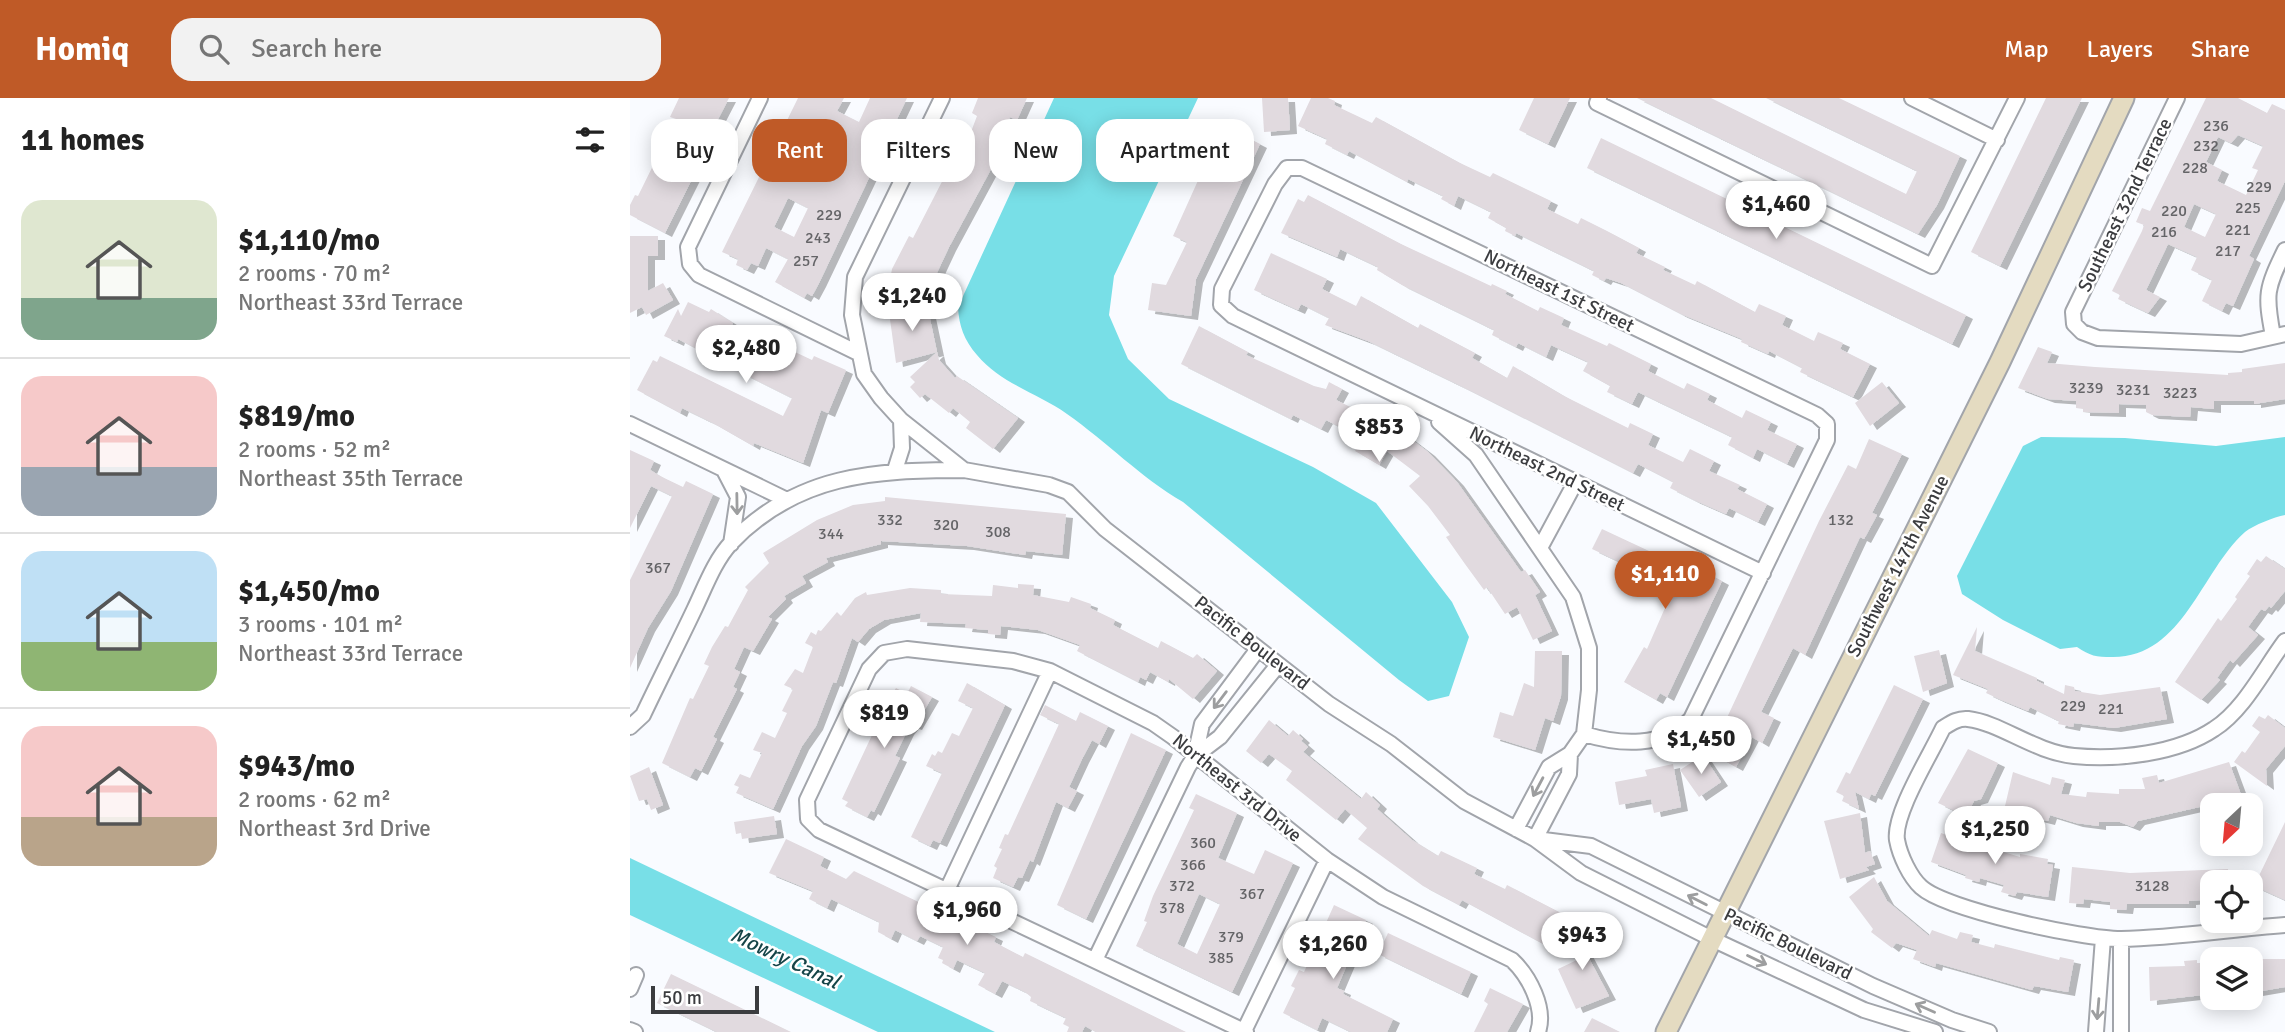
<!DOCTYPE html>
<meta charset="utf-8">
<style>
:root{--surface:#fff;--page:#f2f2f2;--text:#222;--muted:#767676;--line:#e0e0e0;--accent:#bf5a27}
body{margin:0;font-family:Signika,sans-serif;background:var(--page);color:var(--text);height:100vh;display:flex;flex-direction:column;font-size:26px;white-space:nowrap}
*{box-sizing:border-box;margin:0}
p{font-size:23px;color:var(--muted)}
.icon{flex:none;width:38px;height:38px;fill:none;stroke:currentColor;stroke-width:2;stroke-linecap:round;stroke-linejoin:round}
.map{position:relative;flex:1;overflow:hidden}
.side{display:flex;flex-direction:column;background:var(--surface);width:630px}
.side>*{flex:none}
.top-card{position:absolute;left:21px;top:21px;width:665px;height:63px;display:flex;gap:14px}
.needle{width:46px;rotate:206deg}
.controls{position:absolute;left:1570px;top:695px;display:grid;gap:14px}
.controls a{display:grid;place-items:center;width:63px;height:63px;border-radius:14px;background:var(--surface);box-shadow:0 4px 18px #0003;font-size:35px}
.scale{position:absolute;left:21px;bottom:18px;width:108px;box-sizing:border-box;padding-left:7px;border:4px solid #3b3c3f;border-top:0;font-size:19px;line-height:24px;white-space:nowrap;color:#3b3c3f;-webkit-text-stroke:5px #fff;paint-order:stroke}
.price{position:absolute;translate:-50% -60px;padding:0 16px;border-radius:24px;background:#fff;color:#222;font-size:23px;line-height:46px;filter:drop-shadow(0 2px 4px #0008)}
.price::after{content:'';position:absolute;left:50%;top:42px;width:21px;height:16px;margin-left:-10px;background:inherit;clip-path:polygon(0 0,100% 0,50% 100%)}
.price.on{background:var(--accent);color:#fff}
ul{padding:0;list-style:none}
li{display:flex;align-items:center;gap:21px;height:175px;padding:0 21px}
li+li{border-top:2px solid var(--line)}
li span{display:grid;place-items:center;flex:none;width:196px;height:140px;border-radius:21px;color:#555}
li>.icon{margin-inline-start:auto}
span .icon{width:84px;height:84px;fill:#fffc;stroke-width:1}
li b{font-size:30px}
h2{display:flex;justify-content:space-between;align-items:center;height:84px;padding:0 21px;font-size:30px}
.chip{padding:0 24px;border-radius:21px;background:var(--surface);box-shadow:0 4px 18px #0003;font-size:24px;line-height:63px}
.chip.on{background:var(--accent);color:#fff}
header{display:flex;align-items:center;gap:42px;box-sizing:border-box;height:98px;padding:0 35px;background:var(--accent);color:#fff}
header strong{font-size:33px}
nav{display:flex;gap:38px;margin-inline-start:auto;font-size:24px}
.search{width:490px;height:63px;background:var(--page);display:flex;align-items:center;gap:18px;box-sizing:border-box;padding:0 24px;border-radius:21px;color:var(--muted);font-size:26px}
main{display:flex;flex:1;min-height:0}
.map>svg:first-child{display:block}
.water{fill:#78dfe7}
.building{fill:#e1dadf;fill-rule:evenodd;filter:url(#shadow)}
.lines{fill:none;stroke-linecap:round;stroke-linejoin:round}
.street-casing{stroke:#a2a5ab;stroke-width:18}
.secondary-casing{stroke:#a2a5ab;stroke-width:23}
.street{stroke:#fff;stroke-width:14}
.secondary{stroke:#e4dbc1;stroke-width:19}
.oneway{stroke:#9d9e9f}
.labels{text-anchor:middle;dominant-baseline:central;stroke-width:5;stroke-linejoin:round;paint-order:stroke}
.number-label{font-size:16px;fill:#646467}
.street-label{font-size:19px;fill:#3b3c3f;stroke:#fff}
.water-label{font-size:21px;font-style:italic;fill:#154548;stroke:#fff}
</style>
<header>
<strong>Homiq</strong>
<div class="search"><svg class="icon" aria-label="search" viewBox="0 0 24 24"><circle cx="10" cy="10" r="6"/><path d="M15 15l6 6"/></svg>Search here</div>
<nav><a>Map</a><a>Layers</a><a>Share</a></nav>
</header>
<main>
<section class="side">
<h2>11 homes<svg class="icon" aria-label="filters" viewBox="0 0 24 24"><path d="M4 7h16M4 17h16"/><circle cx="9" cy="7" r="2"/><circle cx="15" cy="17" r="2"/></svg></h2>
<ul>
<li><span style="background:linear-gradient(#dfe7d0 70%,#7fa58c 0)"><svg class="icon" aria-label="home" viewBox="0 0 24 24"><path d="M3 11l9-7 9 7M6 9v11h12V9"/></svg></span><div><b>$1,110/mo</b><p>2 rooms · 70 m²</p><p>Northeast 33rd Terrace</p></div></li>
<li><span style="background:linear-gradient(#f6c9c9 65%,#9aa5b1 0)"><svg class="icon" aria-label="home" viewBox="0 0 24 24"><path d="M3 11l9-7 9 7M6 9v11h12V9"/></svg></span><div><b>$819/mo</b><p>2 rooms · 52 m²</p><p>Northeast 35th Terrace</p></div></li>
<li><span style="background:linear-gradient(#bfe0f5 65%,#8fb573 0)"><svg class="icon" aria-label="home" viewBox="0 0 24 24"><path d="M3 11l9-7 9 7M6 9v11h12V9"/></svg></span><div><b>$1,450/mo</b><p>3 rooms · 101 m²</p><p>Northeast 33rd Terrace</p></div></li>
<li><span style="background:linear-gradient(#f6c9c9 65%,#b9a48a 0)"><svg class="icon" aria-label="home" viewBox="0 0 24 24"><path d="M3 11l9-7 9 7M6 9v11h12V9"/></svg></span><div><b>$943/mo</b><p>2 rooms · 62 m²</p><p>Northeast 3rd Drive</p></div></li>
</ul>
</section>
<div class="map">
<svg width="1655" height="934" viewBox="0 0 1655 934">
<defs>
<filter id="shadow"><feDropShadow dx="7" dy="4" stdDeviation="0" flood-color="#0004"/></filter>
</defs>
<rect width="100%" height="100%" fill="#f9fbff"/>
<!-- water -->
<path class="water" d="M424 0H568L484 178 479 217 498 261 539 301 683 369 746 405 822 504 839 539 819 598 798 603 769 582 553 404C510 379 477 344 437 316 408 295 371 286 347 257 334 242 329 228 328 209Z
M1411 339 1495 340 1586 348 1655 339V417C1644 419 1624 427 1615 434 1571 473 1553 560 1482 559 1466 559 1460 558 1447 549L1430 551 1373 522 1332 496 1327 478 1393 348Z
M0 760 365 934H248L0 817Z"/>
<!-- building -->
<path class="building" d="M49 0H99L60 75 64 77 35 135 0 117V107L5 97 8 98 46 21 40 19Z
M168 0H214L207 13 229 24 240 0H277L189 185 182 198 177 195 174 200 145 184 158 161 136 150 128 168 121 165 117 172 106 167 108 161 92 154ZM196 33 215 43 202 69 183 60ZM158 100 178 110 164 139 144 129Z
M348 0H397L387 22 380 19 369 44 374 47 319 149 304 181 301 200 258 192 262 171 279 138 283 140 320 68 327 71 347 18 342 15Z
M632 0H658L660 32 634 34Z
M681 0H698L705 3 704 7 742 25 746 19 830 65 860 79 863 75 896 91 921 103 917 111 948 126 951 120 977 133 1009 150 1006 155 1035 169 1033 172 1065 187 1067 183 1125 214 1129 206 1156 218 1152 227 1184 243 1188 234 1213 245 1210 251 1240 266 1223 299 1170 274 1172 270 1139 253 1138 256 1111 244 1112 241 1051 216 991 185 976 180 974 183 962 177 964 173 886 135 885 138 875 133 876 130 858 120 861 114 828 98 824 108 811 101 813 98 778 81 777 84 719 53 717 57 695 46 697 41 668 28Z
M904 0H940L918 46 889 32Z
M1007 0H1081L1276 96 1287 73 1136 0H1209L1330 58 1307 107 1288 136Z
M1416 0H1452L1370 168 1341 154Z
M1576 0H1608L1637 15 1642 6 1655 12V83L1619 158 1624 161 1603 208 1596 205 1592 213 1572 203 1582 182 1561 172 1567 159 1538 146 1516 192 1530 199 1518 215 1488 201 1490 197 1482 193 1512 133 1514 127 1506 124 1512 110 1520 113ZM1608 37 1633 48 1622 70 1628 72 1616 97 1587 83 1592 72 1576 64 1588 39 1601 45ZM1564 106 1586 116 1575 139 1554 129Z
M593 27 630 46 566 181 561 218 518 212 522 185 536 187 557 144 543 138Z
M971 40 1336 217 1322 246 957 70Z
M678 97 771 146 861 188 862 186 877 193 875 196 908 213 910 209 934 220 931 227 977 248 979 245 1021 266 1018 273 1054 291 1057 285 1080 296 1077 302 1112 320 1116 312 1141 324 1137 332 1167 346 1157 366 1127 351 1123 360 1098 347 1102 339 1008 294 1002 306 977 294 980 288 953 273 958 264 921 247 916 259 888 245 886 249 862 237 864 232 772 187 747 172 748 169 710 151 707 159 651 135 668 101 674 104Z
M0 138H28V158H18V193L33 185 43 202 16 217 12 209 0 215Z
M641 155 697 181 692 191 726 208 731 198 788 230 790 226 845 255 842 260 877 280 883 268 934 298 998 330 1000 325 1023 336 1018 347 1053 364 1060 351 1084 363 1079 373 1110 387 1107 391 1137 406 1128 424 1099 410 1096 416 1064 402 1040 390 1043 384 1008 366 1003 375 829 287 738 243 695 227 699 220 671 206 668 212 624 192Z
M58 204 79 214 81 211 103 225 94 245 107 252 118 232 182 262 184 258 216 272 198 315 191 312 173 365 124 345 123 348 81 324 52 310 50 315 7 292 23 262 27 264 30 258 153 318 162 300 114 276 118 269 97 259 94 265 48 241 47 244 34 238 48 211 51 218Z
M297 207 307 254 266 265 259 214Z
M569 228 618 254 616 257 684 288 696 291 699 284 712 291 706 302 743 320 746 315 771 329 769 332 798 354 827 384 891 474 895 472 910 494 905 497 922 533 903 542 887 509 875 516 857 489 854 492 835 466 816 439 820 437 798 408 779 388 790 378 757 353 749 367 725 353 732 340 696 322 691 331 663 317 661 321 551 266Z
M1408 249 1422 254 1417 265 1465 269 1598 277V275L1612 274V271L1655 265V301L1624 306V303H1584V311L1561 309 1560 319 1522 317 1516 314V307L1489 306V315L1453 314V311L1446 310V303L1418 301 1388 290Z
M307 254 309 262 325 280 327 278 388 320 363 351 336 330 340 324 323 310 319 315 295 296 290 300 280 289 285 284 280 279Z
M1252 284 1269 305 1240 328 1225 305Z
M1239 341 1272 356 1242 415 1247 417 1234 441 1230 439 1175 557 1163 550 1131 614 1144 620 1132 645 1122 639 1106 669 1086 658 1101 630 1094 626 1189 423 1218 367 1226 371Z
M0 352 24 363 20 372 30 378 53 389 56 383 83 396 41 493 18 530 0 570V482L42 398 21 388 0 430Z
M255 399 436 416 432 457 396 453 395 457 337 448 251 443V446L196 460 198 464 172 478 176 485 154 498 156 501 138 519 142 521 123 553 114 549 104 571 110 574 103 589 107 591 83 639 87 641 71 673 65 670 60 679 32 665 60 600 63 601 79 568 74 566 82 549 95 528 98 529 118 492 115 489 139 465 133 455 187 422 223 407 255 403Z
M972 431 1034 460 1037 454 1092 483 1037 599 1030 595 1026 602 994 584 1014 549 1017 551 1038 503 1017 492 1024 480 962 451Z
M1636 458 1655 471V493L1641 510 1639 508 1635 513 1631 511 1618 529 1628 537 1603 565 1600 562 1587 580 1590 582 1571 602 1545 584 1588 520 1591 523 1607 501 1605 499 1620 478 1617 476 1627 461 1631 464Z
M388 486 404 487 403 497 439 504 441 499 461 506 460 510 485 522 483 527 528 550 531 543 563 560 567 556 587 573 563 601 539 581 538 584 520 574 516 582 510 579 508 584 447 553 450 547 408 532 371 528 370 537 358 536V532L335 530 336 526 290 524 291 515 254 522 239 531 228 544 222 540 206 585 203 584 186 628 172 648 143 711 106 695 109 689 104 687 110 676 120 680 132 655 123 652 132 634 145 640 157 615 152 613 163 591 154 587 165 571 173 575 183 549 175 545 181 534 186 537 188 532 191 533 207 514 211 518 225 500 236 494 237 497 280 490 311 492V496L362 498 363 487 388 490Z
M1347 529 1345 553 1407 580V583L1434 596 1435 587 1444 589 1445 593 1470 597 1530 589 1537 621 1484 630 1444 625 1443 629 1428 626 1429 623 1400 609 1398 613 1369 601 1356 595 1358 591 1323 577Z
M1309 552 1317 585 1293 594 1284 558Z
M905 553H932L931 598 923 623 915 620 905 652 863 639 870 614 883 618 894 585 904 589Z
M337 585 375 607 310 745 303 742 300 748 281 739 312 675 296 668 302 656 305 658 308 653 312 655 322 635 329 638 343 610 328 603Z
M1264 587 1293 601 1245 698 1241 696 1239 701 1225 694 1229 711 1212 703 1214 698 1206 694 1216 674 1220 676Z
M281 588 302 599 285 628 282 627 277 633 265 658 270 660 244 714 241 712 237 719 215 708 218 704 212 701 258 603 266 590 277 596Z
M415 607 446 623 450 614 478 628 469 646 462 642 452 661 439 689 447 693 438 710 426 704 403 764 400 762 392 780 388 779 383 789 363 780 367 770 364 768 372 751 369 750 375 736 378 737 429 626 410 617Z
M1638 617 1655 630V648L1636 671 1637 688 1604 664 1612 653 1615 655 1630 634 1622 628 1629 618 1635 621Z
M639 622 658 638 663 632 673 641 671 643 678 649 673 654 731 701 736 694 750 707 747 711 782 742 808 758 811 753 847 770 844 776 875 791 877 787 933 816 917 848 832 802 829 807 793 788 728 741 737 730 715 711 706 722 656 682 662 673 639 656 631 665 616 653Z
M501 635 536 652 456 821 427 807Z
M1338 651 1368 665 1351 701 1344 703 1336 718 1308 705Z
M1073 657 1091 684 1069 699 1050 672Z
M1599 664 1613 702 1597 698 1574 708 1508 723 1503 729 1490 724H1469V728L1446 725 1420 717 1418 723 1406 720 1408 716 1375 708 1383 674 1420 687 1422 679 1435 682 1431 696 1456 699 1457 694 1489 696V691H1515L1512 680 1527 677 1529 685Z
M1043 666 1051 709 1024 715 1021 701 989 707 985 684 1017 678 1015 672Z
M19 669 33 707 21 712 17 701 9 703 0 678Z
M566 696 607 715 588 760 624 776 635 752 663 765 602 894 506 848 517 824 514 823 523 798 564 712 559 710ZM569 796 590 806 567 856 547 846Z
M1230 715 1235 755 1240 753 1245 766 1236 769 1239 772 1210 781 1194 723Z
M144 718 147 736 112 741 111 735 106 736 104 724Z
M1655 724V802L1624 788Z
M1311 735 1345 747 1346 742 1357 746V749L1390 759V756L1418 761 1417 766 1423 767 1418 799 1387 794 1385 798 1371 794 1374 787 1350 780 1349 784 1335 780 1336 777 1301 764Z
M156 741 194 759 190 768 216 781 224 773 301 810 297 818 325 832 329 824 351 832 366 839 364 844 393 859 395 855 556 934H466L455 928 452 934H437L439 929 433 926 436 920 400 903 401 899 395 894 372 883 365 896 348 887 355 875 327 862 323 871 312 865 313 862 308 860 313 849 290 838 287 843 265 832 261 841 248 834 249 824 201 801 197 810 179 801 183 793 139 775Z
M1442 769 1500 775 1598 771 1599 784H1582V792H1571V802L1559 803V806H1497L1496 812 1480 811V804L1454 801 1453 806 1439 805Z
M1244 779 1257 803 1299 838 1302 832 1327 841 1330 834 1343 837 1341 844 1364 850 1365 846 1429 862 1430 859 1444 862 1438 894 1404 888 1402 892 1306 865 1305 869 1283 861 1287 852 1266 845 1262 850 1241 834 1243 831 1219 799Z
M704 807 736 822 707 890 714 893 713 896 763 921 757 934H721L692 920 687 932 653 915 665 890 661 888 669 872 674 874Z
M952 827 963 842 953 849 979 898 946 911 928 871 947 862 933 840Z
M758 835 841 874 831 896 748 856Z
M1632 858V861H1655V889L1620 895V859Z
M1567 862V865H1580L1582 896 1520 903 1519 869 1555 868 1554 863Z
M41 876 161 934H87L27 905Z
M860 890 893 906 877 934H844L858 906 854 903Z
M962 920 990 934H954Z"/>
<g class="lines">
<!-- street casing -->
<g class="street-casing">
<path id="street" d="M130 0 58 149 60 166 69 177 228 255
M969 0 967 5 1302 168 1387 0
M1282 0 1367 42
M1547 0 1443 214 1444 226 1452 234 1468 240 1611 246 1655 236
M1643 238C1635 196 1636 191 1655 152
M809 324 846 357 943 499 959 550V592L954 636 940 656 919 669 886 731
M0 326 157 402
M265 372 272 350 271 322
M334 372 419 387 438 394 475 431 699 606 761 646 834 703 905 741 951 775 1082 841 1234 912 1305 934
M95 374 108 399 101 446
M910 450 945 385
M1655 543C1634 571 1614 612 1584 631 1547 656 1488 662 1444 658 1404 654 1371 625 1338 621 1328 620 1321 625 1313 630 1301 656 1263 716 1267 742 1270 758 1280 779 1291 789 1316 812 1454 841 1491 841 1545 840 1601 831 1655 827
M0 629 13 617C30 581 48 546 65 510 75 489 85 462 101 445 167 376 245 372 334 372L271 322 251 300 234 276 222 217 225 179 312 0
M954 636C990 647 1033 650 1061 621L1197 342V326L1187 317 672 70H657L645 86 592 191 591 207 603 218 1133 475
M565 658 572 626 628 551
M905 741 939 676 940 656
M906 741 961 748 1243 888 1322 922 1359 934
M317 792 420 573
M465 862 558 669 565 658 590 639 648 567
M0 891 6 877
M0 932 5 934
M614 933 697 762
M616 934 189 732 178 721 177 702 239 571 254 555 277 551 383 563 420 573 523 625 543 639 697 762 753 799 882 862C899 878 916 910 908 934
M1466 934 1473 840
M1491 934V841"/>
</g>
<!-- secondary casing -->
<g class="secondary-casing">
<path id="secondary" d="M1036 934 1370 264 1494 0"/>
</g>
<!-- street -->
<use href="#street" class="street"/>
<!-- secondary -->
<use href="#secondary" class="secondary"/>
</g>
<!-- one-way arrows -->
<defs><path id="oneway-shaft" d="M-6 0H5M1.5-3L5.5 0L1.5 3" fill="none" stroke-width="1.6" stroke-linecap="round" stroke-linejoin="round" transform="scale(1.75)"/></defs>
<g class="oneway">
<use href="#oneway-shaft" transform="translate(107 406) rotate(89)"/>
<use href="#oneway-shaft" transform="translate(590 602) rotate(127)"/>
<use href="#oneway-shaft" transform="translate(908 689) rotate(118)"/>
<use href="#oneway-shaft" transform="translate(1067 802) rotate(-153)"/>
<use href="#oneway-shaft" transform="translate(1127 862) rotate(25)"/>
<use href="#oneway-shaft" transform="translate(1295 910) rotate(-156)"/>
<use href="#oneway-shaft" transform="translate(1468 911) rotate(95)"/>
</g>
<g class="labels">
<!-- number labels -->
<g class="number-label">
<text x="1586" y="28">236</text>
<text x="1576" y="48">232</text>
<text x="1565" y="70">228</text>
<text x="1629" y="89">229</text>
<text x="1618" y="110">225</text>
<text x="1544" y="113">220</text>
<text x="199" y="117">229</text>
<text x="1608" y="132">221</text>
<text x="1534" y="134">216</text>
<text x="188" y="140">243</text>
<text x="1598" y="153">217</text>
<text x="176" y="163">257</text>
<text x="1456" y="290">3239</text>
<text x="1503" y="292">3231</text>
<text x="1550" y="295">3223</text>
<text x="260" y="422">332</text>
<text x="1211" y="422">132</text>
<text x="316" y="427">320</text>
<text x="368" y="434">308</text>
<text x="201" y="436">344</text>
<text x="28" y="470">367</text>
<text x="1443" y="608">229</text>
<text x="1481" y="611">221</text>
<text x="573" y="745">360</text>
<text x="563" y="767">366</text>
<text x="552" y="788">372</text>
<text x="1522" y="788">3128</text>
<text x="622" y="796">367</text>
<text x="542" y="810">378</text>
<text x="601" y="839">379</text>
<text x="591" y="860">385</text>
</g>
<!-- street labels -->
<g class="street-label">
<text transform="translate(1495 107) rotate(-64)">Southeast 32nd Terrace</text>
<text transform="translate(929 193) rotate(26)">Northeast 1st Street</text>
<text transform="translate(917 371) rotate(26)">Northeast 2nd Street</text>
<text transform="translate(1268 468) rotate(-63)">Southwest 147th Avenue</text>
<text transform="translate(622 545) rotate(38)">Pacific Boulevard</text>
<text transform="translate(607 690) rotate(39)">Northeast 3rd Drive</text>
<text transform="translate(1158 846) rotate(26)">Pacific Boulevard</text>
</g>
<!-- water labels -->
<g class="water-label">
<text transform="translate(155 860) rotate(25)">Mowry Canal</text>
</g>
</g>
</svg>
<div class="controls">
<a><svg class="needle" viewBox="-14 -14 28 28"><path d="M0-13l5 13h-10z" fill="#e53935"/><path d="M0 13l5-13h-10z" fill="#767676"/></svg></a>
<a><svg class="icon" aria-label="locate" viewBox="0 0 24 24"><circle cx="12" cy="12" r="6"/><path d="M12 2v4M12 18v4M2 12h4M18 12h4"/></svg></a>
<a><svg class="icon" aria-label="layers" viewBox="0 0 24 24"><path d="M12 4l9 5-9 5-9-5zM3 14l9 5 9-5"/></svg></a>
</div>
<div class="scale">50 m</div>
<b class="price" style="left:1146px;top:143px">$1,460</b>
<b class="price" style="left:282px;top:235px">$1,240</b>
<b class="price" style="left:116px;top:287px">$2,480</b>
<b class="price" style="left:749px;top:366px">$853</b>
<b class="price on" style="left:1035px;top:513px">$1,110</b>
<b class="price" style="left:254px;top:652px">$819</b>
<b class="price" style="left:1071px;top:678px">$1,450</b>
<b class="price" style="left:1365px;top:768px">$1,250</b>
<b class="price" style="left:337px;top:849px">$1,960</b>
<b class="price" style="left:952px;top:874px">$943</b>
<b class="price" style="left:703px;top:883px">$1,260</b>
<div class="top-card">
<a class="chip">Buy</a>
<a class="chip on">Rent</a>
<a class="chip">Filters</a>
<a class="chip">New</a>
<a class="chip">Apartment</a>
</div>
</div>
</main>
